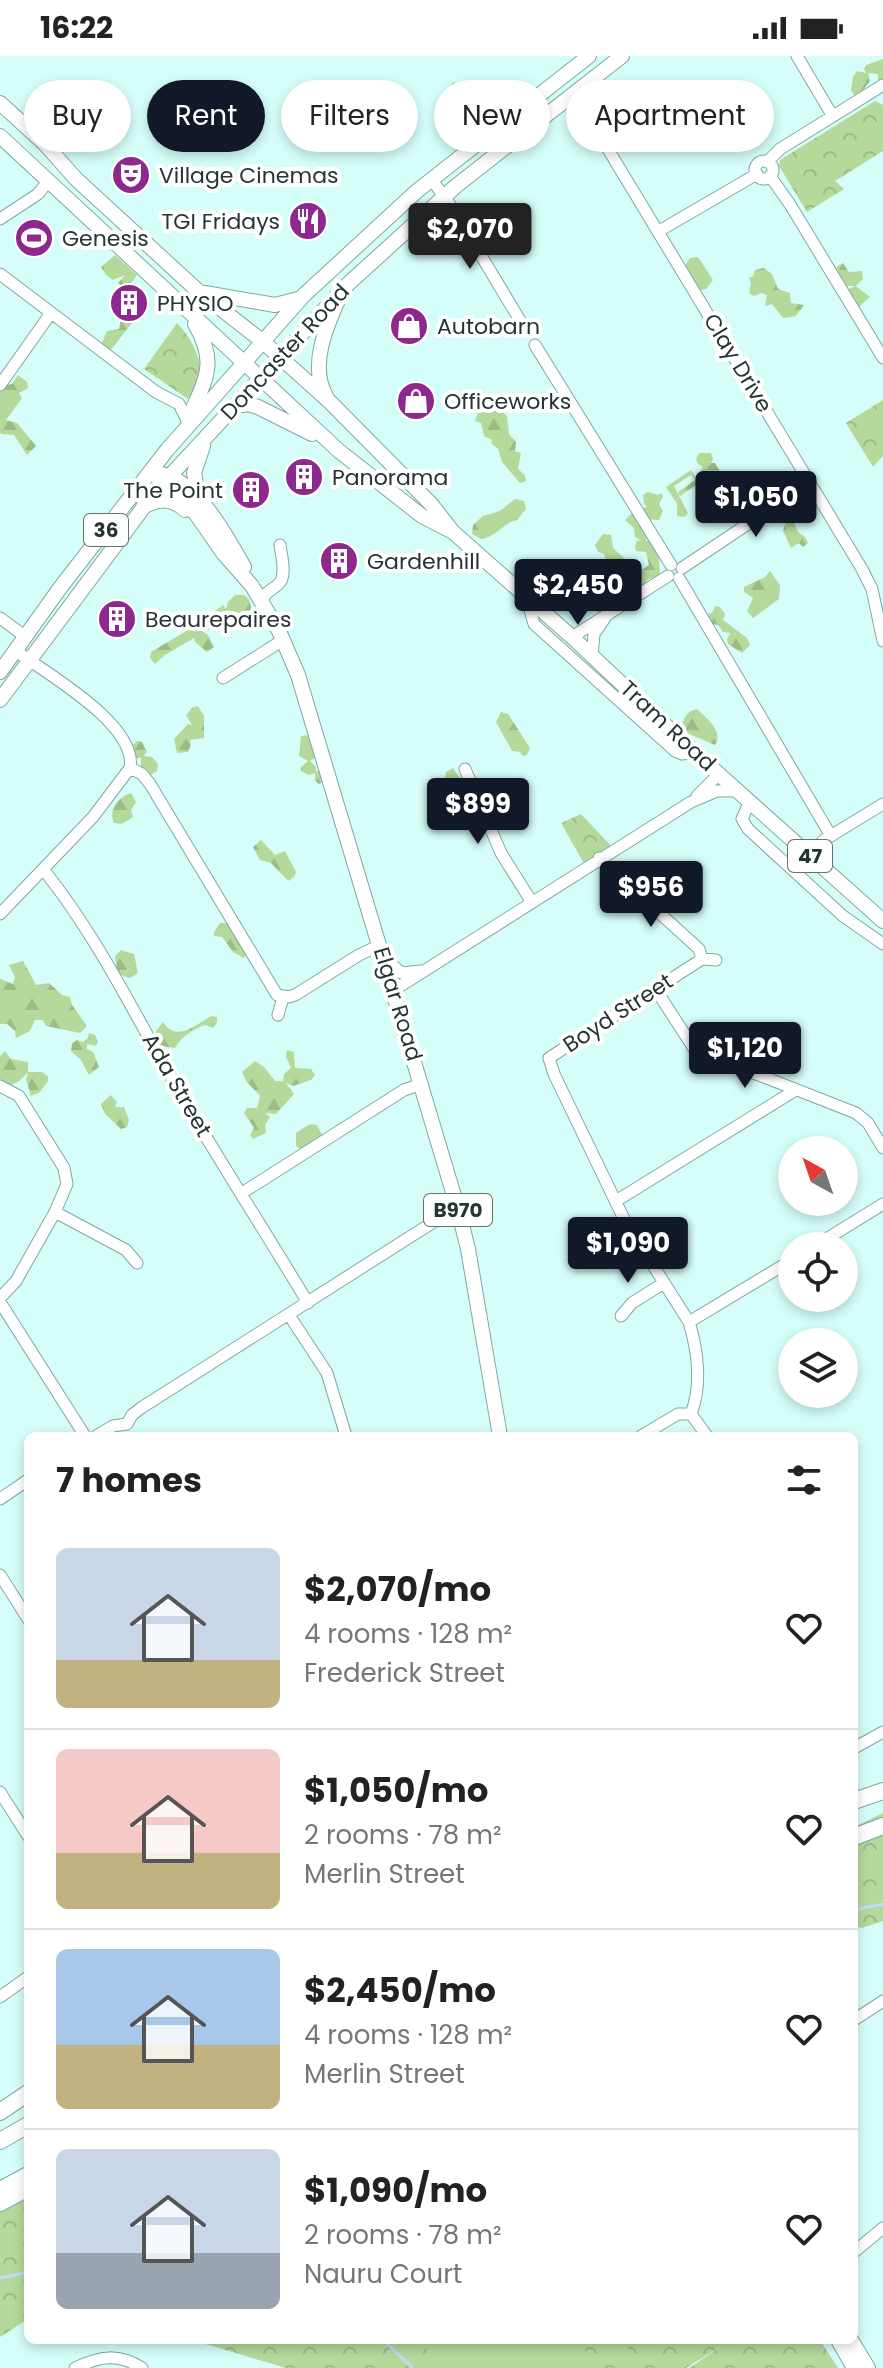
<!DOCTYPE html>
<meta charset="utf-8">
<style>
:root{--surface:#fff;--page:#f6f6f6;--text:#222;--muted:#767676;--line:#e0e0e0;--accent:#111827}
body{margin:0;font-family:Poppins,sans-serif;background:var(--page);color:var(--text);height:100vh;display:flex;flex-direction:column;font-size:30px;white-space:nowrap}
*{box-sizing:border-box;margin:0}
p{font-size:26px;color:var(--muted)}
.icon{flex:none;width:44px;height:44px;fill:none;stroke:currentColor;stroke-width:2;stroke-linecap:round;stroke-linejoin:round}
.map{position:relative;flex:1;overflow:hidden}
.sheet{position:absolute;left:24px;top:1376px;width:834px;height:912px;display:flex;flex-direction:column;background:var(--surface);border-radius:12px;box-shadow:0 4px 12px #0003}
.sheet>*{flex:none}
.guide{position:absolute;left:24px;top:24px;width:836px;height:72px;display:flex;gap:16px}
.needle{width:52px;rotate:320deg}
.tools{position:absolute;left:778px;top:1080px;display:grid;gap:16px}
.tools a{display:grid;place-items:center;width:80px;height:80px;border-radius:50%;background:var(--surface);box-shadow:0 4px 12px #0003;font-size:40px}
.price{position:absolute;translate:-50% -68px;padding:0 18px;border-radius:8px;background:var(--accent);color:#fff;font-size:26px;line-height:52px;filter:drop-shadow(0 2px 4px #0008)}
.price::after{content:'';position:absolute;left:50%;top:48px;width:24px;height:18px;margin-left:-12px;background:inherit;clip-path:polygon(0 0,100% 0,50% 100%)}
.price.selected{background:#222;color:#fff}
ul{padding:0;list-style:none}
li{display:flex;align-items:center;gap:24px;height:200px;padding:0 32px}
li+li{border-top:2px solid var(--line)}
li span{display:grid;place-items:center;flex:none;width:224px;height:160px;border-radius:12px;color:#555}
li>.icon{margin-inline-start:auto}
span .icon{width:96px;height:96px;fill:#fffc;stroke-width:1}
li b{font-size:34px}
h2{display:flex;justify-content:space-between;align-items:center;height:96px;padding:0 32px;font-size:34px}
.chip{padding:0 28px;border-radius:36px;background:var(--surface);box-shadow:0 4px 12px #0003;font-size:28px;line-height:72px}
.chip.selected{background:var(--accent);color:#fff}
.status{display:flex;justify-content:space-between;align-items:center;height:56px;padding:0 40px;background:var(--surface);direction:ltr}
.status svg{height:22px;fill:currentColor}
.map>svg:first-child{display:block}
.forest{fill:url(#forest-firs)}
.park{fill:url(#park-crowns)}
.pitch{fill:#b5d99b}
.lines{fill:none;stroke-linecap:round;stroke-linejoin:round}
.stream{stroke:#bcdcf8;stroke-width:3}
.minor-casing{stroke:#80a7a3;stroke-width:13}
.major-casing{stroke:#80a7a3;stroke-width:16}
.highway-casing{stroke:#80a7a3;stroke-width:18}
.minor{stroke:#fff;stroke-width:11}
.major{stroke:#fff;stroke-width:14}
.highway{stroke:#fff;stroke-width:16}
.labels{text-anchor:middle;dominant-baseline:central;stroke-width:8;stroke-linejoin:round;paint-order:stroke}
.shield{fill:#fff;stroke:#667270;stroke-width:2}
.shield-label{font-size:20px;font-weight:bold;fill:#253533}
.poi-label{font-size:22px;fill:#253533;stroke:#fff;text-anchor:start}
.street-label{font-size:22px;fill:#253533;stroke:#fff}
</style>
<div class="status"><b>16:22</b><svg viewBox="0 0 49 12"><path d="M0 12V9h3v3zM5 12V6h3v6zM10 12V3h3v9zM15 12V0h3v12zM26 1h20v11H26zM47 4h2v5h-2z"/></svg></div>
<div class="map">
<svg width="883" height="2312" viewBox="0 0 883 2312">
<defs>
<pattern id="forest-firs" width="22" height="20" patternUnits="userSpaceOnUse" patternTransform="scale(2)"><rect width="22" height="20" fill="#b5d99b"/><path d="M5 1l3.5 6h-7zM16 11l3.5 6h-7z" fill="#9cbb86"/></pattern>
<pattern id="park-crowns" width="20" height="18" patternUnits="userSpaceOnUse" patternTransform="scale(2)"><rect width="20" height="18" fill="#b5d99b"/><path d="M2 6a3 3 0 1 1 6 0M12 15a3 3 0 1 1 6 0" fill="none" stroke="#9cbb86"/></pattern>
</defs>
<rect width="100%" height="100%" fill="#d5fef9"/>
<!-- forest -->
<path class="forest" d="M883 3V25H878V18L868 17 870 25 859 39H854L851 34 853 21 857 15 866 17 864 13 866 9Z
M453 26 473 40 486 62 484 74 474 83 465 62 448 38Z
M115 199 137 219 130 229 124 232 118 227 125 219 113 224 106 219 101 211Z
M698 201 713 224 706 233 701 234 688 224 684 211 690 202Z
M843 207 849 216 862 215 863 223 856 230 870 241 852 257 844 251 847 234 855 230H846L837 219 835 212Z
M764 212 772 218 778 233 790 237 791 247 804 249 796 260 783 262 772 248 765 250 767 239 762 237 754 240 749 237 751 227 749 222 753 220 755 214Z
M126 262 132 267 110 295 101 289 107 275 119 273 121 264Z
M18 319 27 326 28 332 19 337 22 342 6 364 17 367 36 390 27 399 14 379 1 378 0 376V334L6 329 12 328Z
M489 344 507 360 509 378 516 386 515 395 521 397 518 413 525 419 526 425 520 427 502 406 498 393 491 387 492 384 484 380 481 367 475 365 478 356 477 348Z
M699 397H711L713 403 711 407H715L721 417 719 423 713 427 710 423 699 424 697 420 703 411 698 408 696 403Z
M691 414 699 427 680 440 678 436 695 424 691 419 674 430 688 457 685 461 677 460V448L666 431Z
M648 436 658 439 661 437 663 440 659 448 663 455 659 464 644 463 641 454 647 450 644 448 643 439Z
M515 443 524 445 526 453 517 464C504 466 496 481 481 483L472 478 473 469 483 460 500 455Z
M632 457 647 480 646 485 649 484 659 501 660 519 647 524 644 530 631 539H625L619 544 611 540 605 556H597L588 541 577 537 588 520 593 522 600 536 609 537 649 509 646 496 636 495 635 491 637 484 642 485 635 481 634 472 625 464Z
M787 462H792L798 476 805 481 808 487 803 491 799 487 791 492 783 475Z
M603 478 611 479 613 492 624 502 618 509H608L604 498 598 496 595 489Z
M770 515 780 529 779 543 753 562 747 555 753 542 744 536V531L765 521Z
M235 539H244L249 543 251 552 247 562H243L239 557 226 554 224 561 211 568 208 575H202L208 579 214 591 207 596 195 586 194 582 165 599 155 608 150 602 151 596 198 568 223 549 226 553 228 546Z
M715 550 720 551 725 558 723 564 747 582 750 589 742 597 728 588 727 583 730 577 723 576 718 569 708 567 707 558 712 557Z
M198 650 204 660V682L190 684 191 689 188 696 177 697 174 683 188 668 192 669 186 659 193 651Z
M697 653C707 663 724 675 715 689L689 678 682 670C684 661 687 655 697 653Z
M501 656 508 658 530 692 527 699 523 700 520 696 512 695C508 686 501 676 496 666Z
M310 679 317 701 310 705 316 711V716L321 714 325 725 319 728 315 725V717L309 719 301 715V711L308 705 299 700 301 680Z
M137 685 142 686 147 696 144 700 152 701 158 708 157 715 148 721 141 715V702H135L132 690Z
M453 712 468 734 467 737C456 741 451 740 444 731L446 716Z
M131 737 136 746 131 754 133 761 122 768 114 767C108 754 118 741 131 737Z
M261 784 275 799 285 795 296 816 294 821 288 825 271 807 260 804 253 791Z
M220 867H229L247 896 244 902 233 896 222 881 214 880V876Z
M121 894 134 898 138 917 130 922C114 918 118 914 115 900Z
M23 905 36 929 49 927 62 939 70 941 72 949 87 970 80 977 46 970 43 964H35L30 975 16 982 15 975 7 968H0V923L13 928 15 921 9 909Z
M211 960 217 961V967L213 972 205 969C193 973 181 981 175 992L160 990 156 987V975L163 966C176 987 196 969 211 960Z
M89 977 95 979 98 986 96 990 87 988V993L93 996 99 1011 89 1019 81 1004 71 995 72 987 77 984 83 986 88 982Z
M287 994 294 996 295 1012 311 1013 315 1019 311 1024 293 1030 286 1027 294 1038 276 1058 265 1057 270 1061 265 1069 266 1077 253 1083 250 1079 254 1072 244 1057 247 1052H257L260 1040 246 1025 242 1016 255 1005 264 1011 275 1025H283L284 1018 291 1012 286 1001Z
M5 995 11 1003 28 1006V1016H42L48 1020V1025L40 1036 31 1040 26 1023 28 1016C22 1023 17 1028 8 1029L5 1025H0V1000Z
M111 1039 117 1046 115 1051H124L129 1064 127 1071 121 1073 105 1058 101 1048Z
M310 1068 317 1069 322 1079 321 1086 301 1094 296 1090V1077Z"/>
<!-- park -->
<path class="park" d="M875 45 883 49V95L835 125 844 133 807 156 779 110 780 104Z
M177 267C189 279 203 302 200 320 199 327 191 336 188 343L144 313Z
M883 344V400L873 411 846 367Z
M581 758 614 793 586 811 561 767Z
M883 1757V1865L862 1872 854 1870V1771Z
M28 2124V2263L0 2281V2135Z
M192 2284H820L838 2312H689L723 2289 686 2312H286Z"/>
<!-- pitch -->
<path class="pitch" d="M424 2284H584L586 2304 583 2312H443L427 2294Z
M607 2284H623L639 2312H616L602 2287Z"/>
<g class="lines">
<!-- stream -->
<path class="stream" d="M854 1854 883 1848
M0 2222 28 2216
M383 2284 413 2312"/>
<!-- minor casing -->
<g class="minor-casing">
<path id="minor" d="M797 0 832 59
M574 37 862 513 872 533 883 585
M755 114a9 9 0 1 1 18 0a9 9 0 1 1-18 0Z
M767 106 780 93 883 29
M770 120 791 150 883 302
M432 124 453 153 524 271
M0 163 38 138 49 124
M659 175 757 118
M0 218 156 336 179 348 187 364
M535 289 671 509
M0 329 51 257
M682 512 809 427
M679 522 831 780
M526 540 534 568 675 695 682 698 694 696
M262 545C265 534 275 534 281 525 286 515 281 498 280 489
M0 562 26 581
M572 581 668 520
M16 595C46 617 138 669 130 712L142 718 150 728 277 939 289 941 295 939 359 899 380 889
M592 600 594 578 605 562
M223 622 283 584
M465 713 501 797 531 845
M697 740 719 718
M750 745 742 763 748 773 843 860 883 888
M809 799 824 784 883 748
M599 802 699 893 702 903 716 904
M43 813C97 880 135 959 177 1032 219 1105 265 1175 308 1247
M0 858 93 761 130 712
M385 903 402 917 420 915
M394 934 691 746 717 735H737
M656 934 695 994 856 1057 868 1067 883 1092
M278 959 283 941
M0 1030 19 1040 64 1112 67 1128 55 1156 16 1225 0 1242
M242 1137 404 1034 422 1028
M616 1145 794 1035
M55 1156 126 1194 137 1207
M815 1190 883 1148
M0 1246 85 1380
M289 1259 327 1317 346 1380
M621 1260 632 1247 664 1227
M689 1266 792 1204
M691 1358C702 1330 698 1295 689 1266L625 1165 554 1018 549 1002 702 903
M691 1358 707 1380
M96 1380 113 1370 127 1368 132 1359 141 1352 446 1158 458 1153
M641 1380 678 1358H691
M0 1443 28 1424
M0 1519 28 1563
M854 1692 883 1676
M0 1736 28 1780
M0 1941 28 1921
M854 1964 883 1945
M854 2196 883 2172
M75 2312C100 2300 118 2297 142 2312"/>
</g>
<!-- major casing -->
<g class="major-casing">
<path id="major" d="M0 47 45 88 76 123 197 234 262 285 330 346 431 448 453 476 572 581 694 696 883 865
M0 80 339 395 422 460 449 474
M205 237 275 249 298 243
M326 340C309 310 326 271 339 242
M236 350 248 348 258 351 312 378
M188 364C204 325 219 309 195 268
M151 415 196 458 223 497 252 530 279 575 298 619 458 1153 468 1193 500 1380
M162 418C198 426 227 481 244 511
M198 439 194 417 203 390
M143 451C158 443 171 441 185 454
M0 616 60 532 167 394 304 239 417 135 589 0
M0 644 155 436 348 228 456 130 622 0
M838 2284 854 2312
M851 2284 868 2312"/>
</g>
<!-- highway casing -->
<g class="highway-casing">
<path id="highway" d="M854 1745 883 1735
M854 1781 883 1770
M0 2056 28 2037
M0 2085 28 2069
M0 2134 28 2119
M0 2147 28 2132"/>
</g>
<!-- minor -->
<use href="#minor" class="minor"/>
<!-- major -->
<use href="#major" class="major"/>
<!-- highway -->
<use href="#highway" class="highway"/>
</g>
<!-- icons -->
<defs>
<g id="theatre-disc" transform="scale(2)"><circle r="9.5" fill="#8d288f" stroke="#fff"/><path d="M-5-5.5Q0-4 5-5.5V0Q5 5 0 6Q-5 5-5 0ZM-3.3-2.5H-1v1.5H-3.3ZM1-2.5H3.3v1.5H1ZM-2.8 1Q0 5.5 2.8 1Z" fill="#fff"/></g>
<g id="restaurant-disc" transform="scale(2)"><circle r="9.5" fill="#8d288f" stroke="#fff"/><path d="M-5-6h1v4h1v-4h1v4h1v-4h1v5L-1.5 .5V6h-2V.5L-5-1ZM5-6V6H3V1.5H1.5Q1.5-4 5-6Z" fill="#fff"/></g>
<g id="stadium-disc" transform="scale(2)"><circle r="9.5" fill="#8d288f" stroke="#fff"/><path d="M0-5a6.5 5 0 1 0 0 10a6.5 5 0 1 0 0-10ZM-3.5-1.8h7v3.6h-7Z" fill="#fff"/></g>
<g id="building-disc" transform="scale(2)"><circle r="9.5" fill="#8d288f" stroke="#fff"/><path d="M-4-6H4V6H1V3H-1V6H-4ZM-2.5-4.3h1.7v1.8h-1.7ZM.8-4.3h1.7v1.8H.8ZM-2.5-1h1.7V.8h-1.7ZM.8-1h1.7V.8H.8Z" fill="#fff"/></g>
<g id="shop-disc" transform="scale(2)"><circle r="9.5" fill="#8d288f" stroke="#fff"/><path d="M-5-2.5h2.3a2.7 3.5 0 0 1 5.4 0H5L5.5 6h-11ZM-1.5-2.5h3a1.5 2.3 0 0 0-3 0Z" fill="#fff"/></g>
</defs>
<g fill-rule="evenodd">
<use href="#theatre-disc" x="131" y="119"/>
<use href="#restaurant-disc" x="308" y="165"/>
<use href="#stadium-disc" x="34" y="182"/>
<use href="#building-disc" x="129" y="247"/>
<use href="#shop-disc" x="409" y="270"/>
<use href="#shop-disc" x="416" y="345"/>
<use href="#building-disc" x="304" y="421"/>
<use href="#building-disc" x="251" y="434"/>
<use href="#building-disc" x="339" y="505"/>
<use href="#building-disc" x="117" y="563"/>
</g>
<g class="labels">
<!-- shield labels -->
<g class="shield">
<rect x="84" y="458" width="44" height="32" rx="6"/>
<rect x="788" y="784" width="44" height="32" rx="6"/>
<rect x="424" y="1138" width="68" height="32" rx="6"/>
</g>
<g class="shield-label">
<text x="106" y="474">36</text>
<text x="810" y="800">47</text>
<text x="458" y="1154">B970</text>
</g>
<!-- poi labels -->
<g class="poi-label">
<text x="159" y="119">Village Cinemas</text>
<text x="280" y="165" text-anchor="end">TGI Fridays</text>
<text x="62" y="182">Genesis</text>
<text x="157" y="247">PHYSIO</text>
<text x="437" y="270">Autobarn</text>
<text x="444" y="345">Officeworks</text>
<text x="332" y="421">Panorama</text>
<text x="223" y="434" text-anchor="end">The Point</text>
<text x="367" y="505">Gardenhill</text>
<text x="145" y="563">Beaurepaires</text>
</g>
<!-- street labels -->
<g class="street-label">
<text transform="translate(285 296) rotate(-47)">Doncaster Road</text>
<text transform="translate(738 307) rotate(59)">Clay Drive</text>
<text transform="translate(668 670) rotate(43)">Tram Road</text>
<text transform="translate(398 948) rotate(73)">Elgar Road</text>
<text transform="translate(618 957) rotate(-33)">Boyd Street</text>
<text transform="translate(177 1029) rotate(60)">Ada Street</text>
</g>
</g>
</svg>
<div class="tools">
<a><svg class="needle" viewBox="-14 -14 28 28"><path d="M0-13l5 13h-10z" fill="#e53935"/><path d="M0 13l5-13h-10z" fill="#767676"/></svg></a>
<a><svg class="icon" aria-label="locate" viewBox="0 0 24 24"><circle cx="12" cy="12" r="6"/><path d="M12 2v4M12 18v4M2 12h4M18 12h4"/></svg></a>
<a><svg class="icon" aria-label="layers" viewBox="0 0 24 24"><path d="M12 4l9 5-9 5-9-5zM3 14l9 5 9-5"/></svg></a>
</div>
<b class="price selected" style="left:470px;top:215px">$2,070</b>
<b class="price" style="left:756px;top:483px">$1,050</b>
<b class="price" style="left:578px;top:571px">$2,450</b>
<b class="price" style="left:478px;top:790px">$899</b>
<b class="price" style="left:651px;top:873px">$956</b>
<b class="price" style="left:745px;top:1034px">$1,120</b>
<b class="price" style="left:628px;top:1229px">$1,090</b>
<div class="guide">
<a class="chip">Buy</a>
<a class="chip selected">Rent</a>
<a class="chip">Filters</a>
<a class="chip">New</a>
<a class="chip">Apartment</a>
</div>
<section class="sheet">
<h2>7 homes<svg class="icon" aria-label="filters" viewBox="0 0 24 24"><path d="M4 7h16M4 17h16"/><circle cx="9" cy="7" r="2"/><circle cx="15" cy="17" r="2"/></svg></h2>
<ul>
<li><span style="background:linear-gradient(#c9d6e8 70%,#c2b280 0)"><svg class="icon" aria-label="home" viewBox="0 0 24 24"><path d="M3 11l9-7 9 7M6 9v11h12V9"/></svg></span><div><b>$2,070/mo</b><p>4 rooms · 128 m²</p><p>Frederick Street</p></div><svg class="icon" aria-label="heart" viewBox="0 0 24 24"><path d="M12 20l-8-8c-3-5 5-10 8-4 3-6 11-1 8 4z"/></svg></li>
<li><span style="background:linear-gradient(#f6c9c9 65%,#c2b280 0)"><svg class="icon" aria-label="home" viewBox="0 0 24 24"><path d="M3 11l9-7 9 7M6 9v11h12V9"/></svg></span><div><b>$1,050/mo</b><p>2 rooms · 78 m²</p><p>Merlin Street</p></div><svg class="icon" aria-label="heart" viewBox="0 0 24 24"><path d="M12 20l-8-8c-3-5 5-10 8-4 3-6 11-1 8 4z"/></svg></li>
<li><span style="background:linear-gradient(#a9c7e8 60%,#c2b280 0)"><svg class="icon" aria-label="home" viewBox="0 0 24 24"><path d="M3 11l9-7 9 7M6 9v11h12V9"/></svg></span><div><b>$2,450/mo</b><p>4 rooms · 128 m²</p><p>Merlin Street</p></div><svg class="icon" aria-label="heart" viewBox="0 0 24 24"><path d="M12 20l-8-8c-3-5 5-10 8-4 3-6 11-1 8 4z"/></svg></li>
<li><span style="background:linear-gradient(#c9d6e8 65%,#9aa5b1 0)"><svg class="icon" aria-label="home" viewBox="0 0 24 24"><path d="M3 11l9-7 9 7M6 9v11h12V9"/></svg></span><div><b>$1,090/mo</b><p>2 rooms · 78 m²</p><p>Nauru Court</p></div><svg class="icon" aria-label="heart" viewBox="0 0 24 24"><path d="M12 20l-8-8c-3-5 5-10 8-4 3-6 11-1 8 4z"/></svg></li>
</ul>
</section>
</div>
